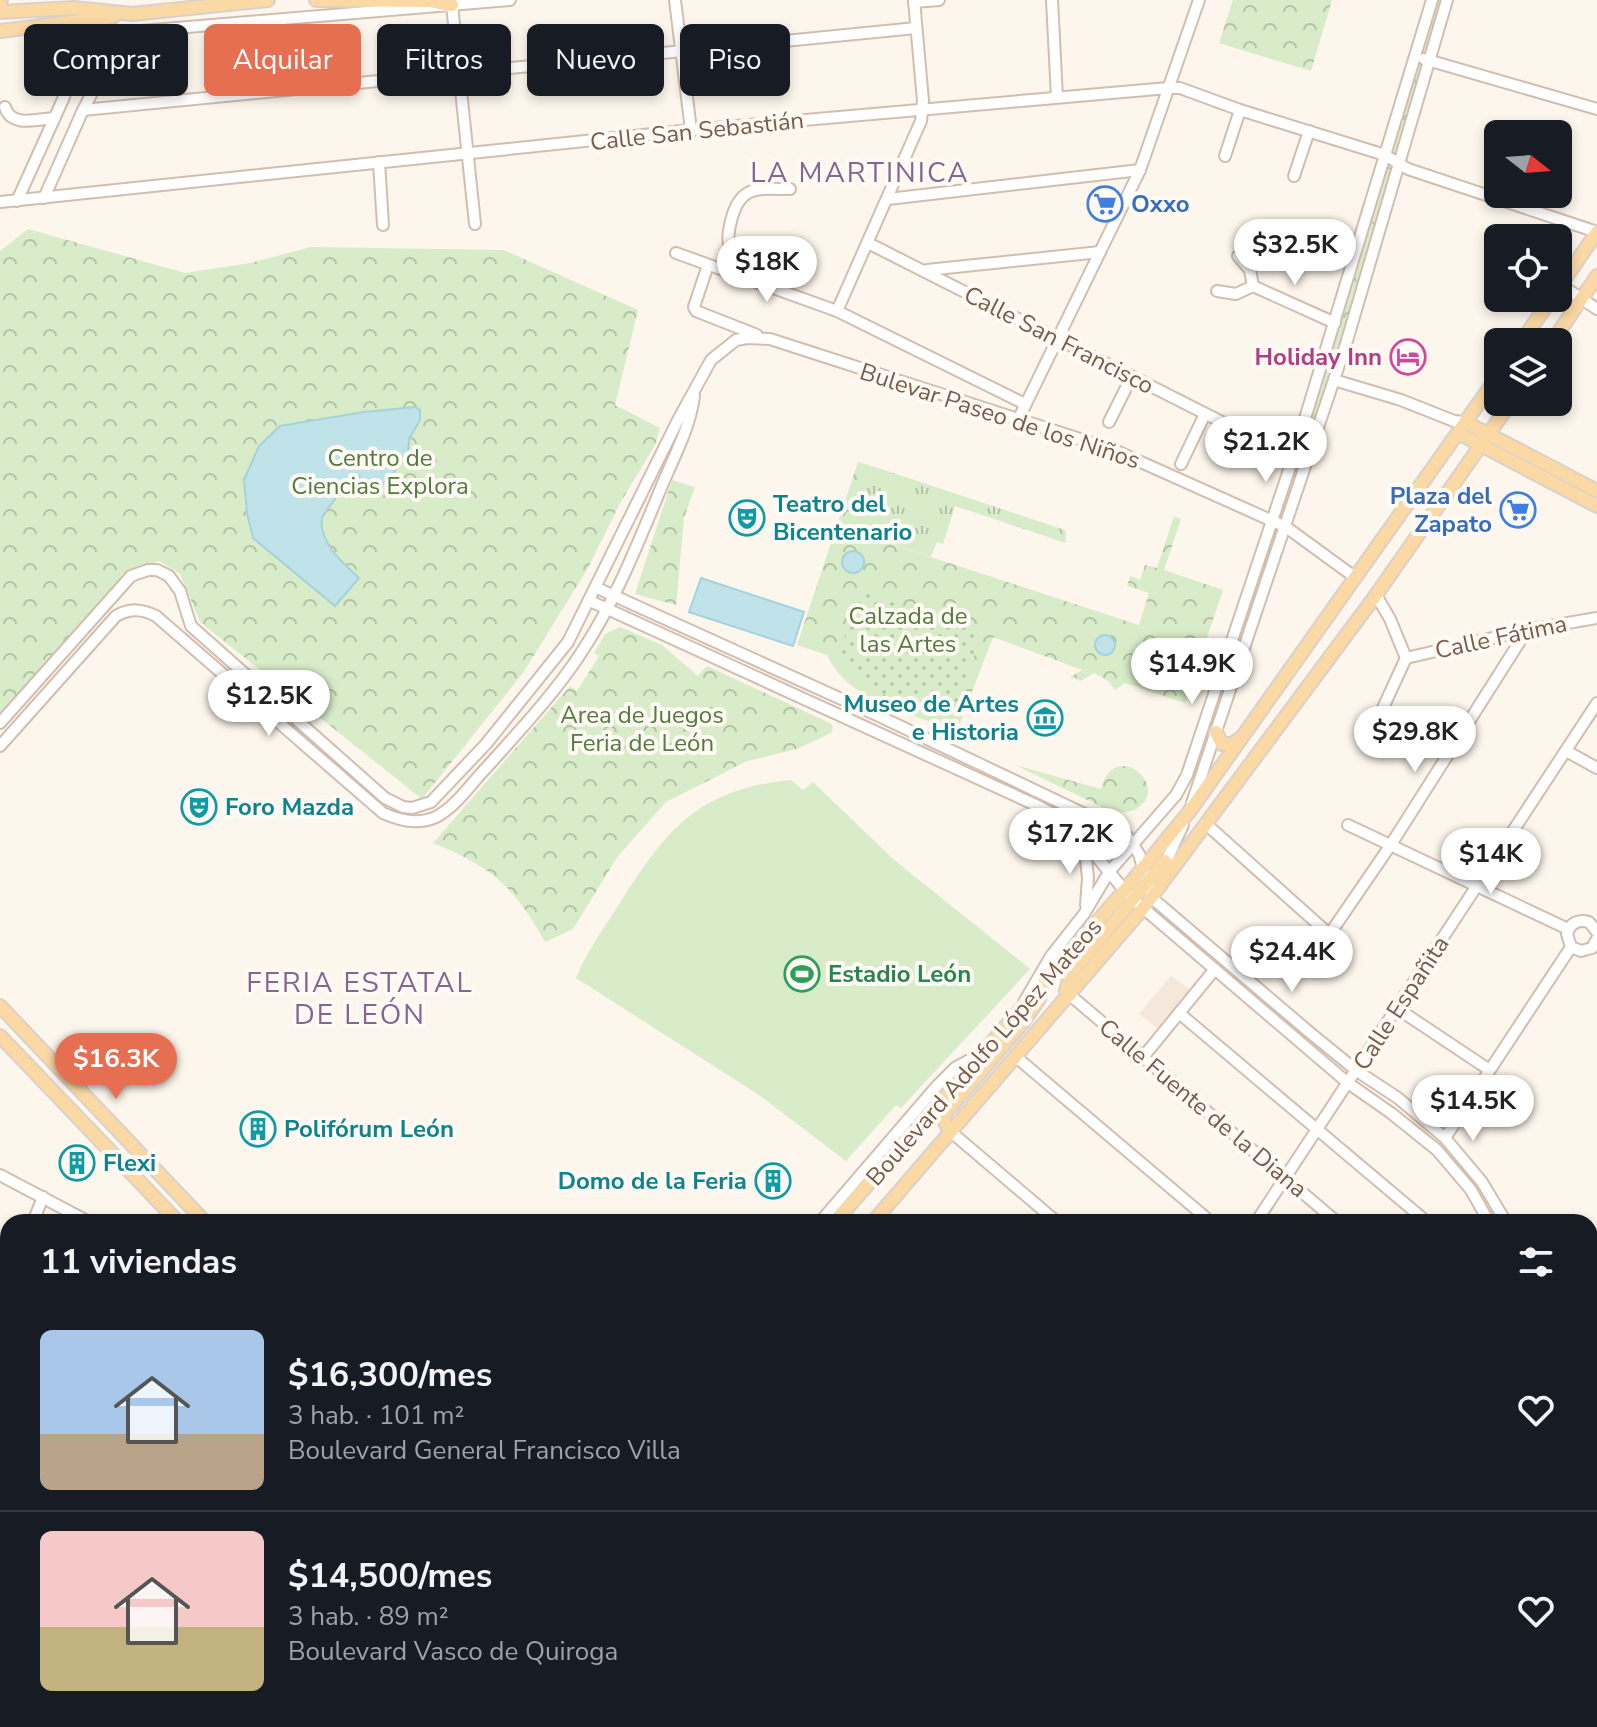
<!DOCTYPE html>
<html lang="es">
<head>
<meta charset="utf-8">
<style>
	body { margin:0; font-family:"Nunito Sans",sans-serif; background:#242831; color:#f1f3f6; height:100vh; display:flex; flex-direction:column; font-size:30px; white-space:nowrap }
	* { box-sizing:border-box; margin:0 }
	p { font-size:26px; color:#9ea1a6 }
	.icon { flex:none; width:44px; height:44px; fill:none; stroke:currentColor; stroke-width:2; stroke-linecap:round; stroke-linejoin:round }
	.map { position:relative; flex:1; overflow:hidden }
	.drawer { position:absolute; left:0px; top:1214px; width:1598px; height:514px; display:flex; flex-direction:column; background:#171b24; border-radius:24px 24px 0 0; box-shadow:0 4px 12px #0003 }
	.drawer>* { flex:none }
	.guide { position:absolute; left:24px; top:24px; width:800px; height:72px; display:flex; gap:16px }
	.needle { width:52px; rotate:107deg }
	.controls { position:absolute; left:1484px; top:120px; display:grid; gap:16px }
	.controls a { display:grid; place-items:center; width:88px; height:88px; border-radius:12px; background:#171b24; box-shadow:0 4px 12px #0003; font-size:40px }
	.price { position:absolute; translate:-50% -68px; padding:0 18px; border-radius:28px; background:#fff; color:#222; font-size:26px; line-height:52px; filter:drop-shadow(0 2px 4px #0008) }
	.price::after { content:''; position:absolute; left:50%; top:48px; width:24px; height:18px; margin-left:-12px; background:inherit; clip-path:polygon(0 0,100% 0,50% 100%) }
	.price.current { background:#e76f51; color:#fff }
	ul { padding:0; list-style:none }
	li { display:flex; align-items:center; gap:24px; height:200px; padding:0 40px }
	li+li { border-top:2px solid #363941 }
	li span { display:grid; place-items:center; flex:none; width:224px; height:160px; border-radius:12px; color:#555 }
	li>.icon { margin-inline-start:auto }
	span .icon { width:96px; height:96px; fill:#fffc; stroke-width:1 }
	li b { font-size:34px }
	h2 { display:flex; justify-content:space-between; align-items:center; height:96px; padding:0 40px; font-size:34px }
	.tag { padding:0 28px; border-radius:12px; background:#171b24; box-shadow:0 4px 12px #0003; font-size:28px; line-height:72px }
	.tag.current { background:#e76f51; color:#fff }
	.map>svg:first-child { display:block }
	.residential { fill:#f5e8da }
	.commercial { fill:#fde8e0 }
	.grass { fill:url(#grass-tufts) }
	.forest { fill:url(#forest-crowns) }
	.garden { fill:url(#garden-dots) }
	.pitch { fill:#d8ecc9 }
	.water { fill:#bfe3e8; stroke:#a5d3da; stroke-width:2 }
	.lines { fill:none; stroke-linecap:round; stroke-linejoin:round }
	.minor-casing { stroke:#d1beb0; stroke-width:14 }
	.major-casing { stroke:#dad1cd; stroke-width:16 }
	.minor { stroke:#fff; stroke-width:10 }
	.major { stroke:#fbd9a5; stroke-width:12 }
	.labels { text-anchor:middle; stroke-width:8; stroke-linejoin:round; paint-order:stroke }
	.street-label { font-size:24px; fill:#7a5c4d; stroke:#fffaf3 }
	.shop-label { font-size:24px; font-weight:bold; fill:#366cbe; stroke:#fffaf3; text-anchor:start }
	.hotel-label { font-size:24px; font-weight:bold; fill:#b23c85; stroke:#fffaf3; text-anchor:end }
	.park-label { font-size:24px; fill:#537a41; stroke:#fffaf3 }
	.culture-label { font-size:24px; font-weight:bold; fill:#0d838f; stroke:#fffaf3; text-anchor:start }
	.leisure-label { font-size:24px; font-weight:bold; fill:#27864d; stroke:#fffaf3; text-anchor:start }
	.quarter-label { font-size:28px; letter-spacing:2px; fill:#846695; stroke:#fffaf3 }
</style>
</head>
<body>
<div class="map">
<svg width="1597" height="1727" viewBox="0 0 1597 1727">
	<defs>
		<pattern id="grass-tufts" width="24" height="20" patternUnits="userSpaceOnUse" patternTransform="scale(2)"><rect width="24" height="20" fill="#d8ecc9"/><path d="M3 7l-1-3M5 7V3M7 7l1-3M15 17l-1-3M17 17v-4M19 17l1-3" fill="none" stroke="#b4c2a5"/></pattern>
		<pattern id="forest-crowns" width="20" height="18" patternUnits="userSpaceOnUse" patternTransform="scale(2)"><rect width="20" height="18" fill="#d8ecc9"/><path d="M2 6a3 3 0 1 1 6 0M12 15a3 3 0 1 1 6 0" fill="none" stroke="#b4c2a5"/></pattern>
		<pattern id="garden-dots" width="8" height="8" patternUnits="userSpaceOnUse" patternTransform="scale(2)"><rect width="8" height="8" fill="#d8ecc9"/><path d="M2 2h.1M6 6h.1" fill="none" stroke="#b4c2a5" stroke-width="1.8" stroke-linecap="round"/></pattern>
	</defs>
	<rect width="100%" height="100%" fill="#fdf6ec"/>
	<!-- residential -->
	<polygon class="residential" points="1171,976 1191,990 1159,1029 1139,1014"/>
	<!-- commercial -->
	<polygon class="commercial" points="1590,1485 1597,1491 1597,1727 1556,1727 1547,1720 1590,1720"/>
	<!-- grass -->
	<polygon class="grass" points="872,466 1065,530 1066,543 955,506 943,544 937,542 931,557 851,530"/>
	<!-- forest -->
	<g class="forest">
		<polygon points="1233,0 1332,0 1311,71 1219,43"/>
		<polygon points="1437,0 1452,0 1364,281 1219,707 1335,323 1386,170"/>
		<polygon points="28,229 185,273 250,263 311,247 504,250 638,310 615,405 660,428 655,445 619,505 588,568 523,673 422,799 200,622 180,574 159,561 124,573 0,717 0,251"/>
		<path d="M 858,462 L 872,466 L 851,531 L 1139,625 L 1149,593 L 1127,586 L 1130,576 L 1140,580 L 1145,565 L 1157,568 L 1174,516 L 1181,519 L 1164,570 L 1223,590 L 1185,703 L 1125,683 L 1115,690 L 1108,681 L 1094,673 L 1081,681 L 1070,677 L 1082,670 L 993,637 L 957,731 C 913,714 848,702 827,655 L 797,645 Z"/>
		<polygon points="672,480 695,487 684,518 676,605 635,594"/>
		<path d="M 620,627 L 662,645 L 698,676 L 707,666 L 830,723 L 833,727 L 831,733 L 797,749 L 747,761 L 666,802 L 618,856 L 573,929 L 545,942 C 514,886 492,867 433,843 L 570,686 L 577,691 L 599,656 L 594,653 L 605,634 Z"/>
		<path d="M 1015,765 L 1101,789 C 1115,736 1173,788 1136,809 C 1127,814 1119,812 1111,808 L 1110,811 Z"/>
	</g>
	<!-- garden -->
	<polygon class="garden" points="861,591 982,634 952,719 868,689 837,658"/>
	<!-- pitch -->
	<path class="pitch" d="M 791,780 L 803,790 L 813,782 L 893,859 L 1030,969 L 901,1108 L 896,1105 L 846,1161 L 759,1095 L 576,978 C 587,951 604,928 620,903 C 667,829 698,789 791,780 Z"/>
	<!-- water -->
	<g class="water">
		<path d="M 415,407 L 420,410 L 420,420 L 409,439 L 408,457 L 378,489 L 373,489 L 357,475 L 351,477 L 322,517 C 318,542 343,563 359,578 L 335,606 L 253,538 L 247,513 L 244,480 L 259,446 L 280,426 L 364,412 Z"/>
		<circle cx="853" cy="562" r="11"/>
		<polygon points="701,578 804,612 793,646 689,612"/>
		<circle cx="1105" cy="645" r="10"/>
	</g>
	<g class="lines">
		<defs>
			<g id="minor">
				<polyline points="675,0 691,130"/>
				<polyline points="1052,0 1057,97"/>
				<polyline points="914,2 939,0"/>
				<polyline points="452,5 475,224"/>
				<polyline points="1424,59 1597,109"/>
				<path d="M 5,107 C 11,128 37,119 54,118"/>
				<polyline points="83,110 916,28"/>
				<polyline points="1225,156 1240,110"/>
				<polyline points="379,162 383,225"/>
				<polyline points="1294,176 1309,131"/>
				<polyline points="44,198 83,110 118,43 129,32 510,0"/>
				<polyline points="888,199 1140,170"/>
				<polyline points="17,201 64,97 67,85 66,72"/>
				<polyline points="0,202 691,130 1168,88 1180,88 1240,110 1385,155 1408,169 1597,232"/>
				<polyline points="868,243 1293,458"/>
				<polyline points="676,253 837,311 1025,404"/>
				<polyline points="731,253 741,258 737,275"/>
				<polyline points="1238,256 1250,270 1253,286"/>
				<polyline points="708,265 694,307 696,311 757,335"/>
				<polyline points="927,270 1100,252"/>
				<path d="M 725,271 L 731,253 C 727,242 728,233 731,221 C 740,184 758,189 790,189"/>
				<polyline points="1561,285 1597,309"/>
				<polyline points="1253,286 1335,323"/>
				<polyline points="1217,291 1236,294 1253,286"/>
				<polyline points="837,311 921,121 923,101 914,0"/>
				<polyline points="1334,380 1401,400 1454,421 1465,422"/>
				<polyline points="1019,418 1140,170 1199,0"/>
				<polyline points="1109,422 1131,378"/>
				<polyline points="1181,464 1205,414"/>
				<polyline points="597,588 881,717 1118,830 1127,836 1139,854 1152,898 1308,1031 1357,1071 1398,1098 1445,1138 1482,1182 1506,1222"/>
				<polyline points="1376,595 1390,619 1406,658"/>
				<polyline points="590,601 1038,806 1069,823 1129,896 1348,1083 1391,1113 1437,1150 1471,1190 1489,1222"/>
				<polyline points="1406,658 1527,630 1597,618"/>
				<polyline points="1382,710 1406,658"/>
				<polyline points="0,723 131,576 148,570 157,570 169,576 180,591 191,626 385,798 403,807 412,808 431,802 486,744 568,642 678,420 711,360 736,340 747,338 770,339 1114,450 1286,527 1356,578"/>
				<path d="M 0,746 L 116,616 C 130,608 142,609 156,616 L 383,813 C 400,821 418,825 436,817 C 457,806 472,782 488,766 C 520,730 555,693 581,653 C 615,602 638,543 661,488 C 673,458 690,429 694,396"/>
				<polyline points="1566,751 1597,768"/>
				<polyline points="1192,803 1346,344 1447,0"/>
				<polyline points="1206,824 1329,934"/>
				<polyline points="1348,825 1568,929"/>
				<polyline points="1084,841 1088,878 1086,905"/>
				<polyline points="1163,868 1183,825"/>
				<path d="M 1597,932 L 1589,922 C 1578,919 1570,923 1567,934 L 1571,947 L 1581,951 L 1592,948 L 1597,939"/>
				<polyline points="1316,954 1390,846 1527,630"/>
				<polyline points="1070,995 1337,1222"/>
				<polyline points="1024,1002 1051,956 1084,914 1109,872 1176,795 1187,775 1293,458 1432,0"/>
				<polyline points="1398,1009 1488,1069"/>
				<polyline points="1179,1013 1427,1222"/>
				<polyline points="1015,1056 1211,1222"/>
				<polyline points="1144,1056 1215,969"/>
				<polyline points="950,1131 1057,1222"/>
				<polyline points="1445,1138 1571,947"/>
				<polyline points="0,1175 89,1222"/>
				<polyline points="33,1222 43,1197"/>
				<polyline points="820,1222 936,1087 955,1068 977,1056"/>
				<polyline points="1256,1222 1597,703"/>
				<polyline points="0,1301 8,1281"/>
				<polyline points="1590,1325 1597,1324"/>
				<polyline points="1591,1352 1597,1340"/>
				<polyline points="0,1366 8,1370"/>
				<polyline points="1590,1388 1597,1385"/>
				<polyline points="0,1462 8,1466"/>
				<polyline points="0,1552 8,1556"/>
				<polyline points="1150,1720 1158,1727"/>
				<polyline points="1298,1720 1305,1727"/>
				<polyline points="1533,1720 1543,1727"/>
				<polyline points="551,1727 557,1720"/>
				<polyline points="654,1727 660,1720"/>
				<polyline points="869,1727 875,1720"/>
				<polyline points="976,1727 983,1720"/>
				<polyline points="1080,1727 1086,1720"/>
				<polyline points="1184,1727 1190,1720"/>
				<polyline points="1514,1727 1519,1720"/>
			</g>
			<g id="major">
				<polyline points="316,0 430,1 452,5"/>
				<polyline points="0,2 1,0"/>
				<polyline points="0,12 74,8 132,14 268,0"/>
				<polyline points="0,31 113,17"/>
				<polyline points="1558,289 1597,232"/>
				<polyline points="1521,342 1552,298"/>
				<polyline points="1552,342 1597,276"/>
				<polyline points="1465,422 1597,491"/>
				<polyline points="1458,433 1597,506"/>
				<polyline points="1216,732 1222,744 1232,744 1241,738"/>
				<polyline points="1070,995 1066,991 1071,973 1165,861"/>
				<polyline points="0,1006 205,1222"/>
				<polyline points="0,1036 178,1222"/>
				<polyline points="950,1131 943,1119 946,1112 1024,1021 1039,999"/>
				<polyline points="835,1222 1124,891 1189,812 1498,376"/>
				<polyline points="873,1222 1144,907 1376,595 1511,402"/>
				<polyline points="719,1720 727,1727"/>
				<polyline points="753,1720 761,1727"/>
				<polyline points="342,1727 349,1720"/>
				<polyline points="378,1727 386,1720"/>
				<polyline points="1378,1727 1383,1720"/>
				<polyline points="1402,1727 1407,1720"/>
			</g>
		</defs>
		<!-- minor casing -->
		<use href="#minor" class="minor-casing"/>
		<!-- major casing -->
		<use href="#major" class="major-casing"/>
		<!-- minor -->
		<use href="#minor" class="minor"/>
		<!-- major -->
		<use href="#major" class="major"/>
	</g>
	<!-- icons -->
	<defs>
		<symbol id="supermarket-ring" viewBox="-11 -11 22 22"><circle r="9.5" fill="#fffaf3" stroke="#3f7fe0" stroke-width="1.5"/><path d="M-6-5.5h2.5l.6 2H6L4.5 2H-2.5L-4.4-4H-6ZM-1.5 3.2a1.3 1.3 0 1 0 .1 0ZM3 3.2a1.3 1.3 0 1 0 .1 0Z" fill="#3f7fe0"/></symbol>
		<symbol id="hotel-ring" viewBox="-11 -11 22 22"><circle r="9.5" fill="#fffaf3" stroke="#d1479c" stroke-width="1.5"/><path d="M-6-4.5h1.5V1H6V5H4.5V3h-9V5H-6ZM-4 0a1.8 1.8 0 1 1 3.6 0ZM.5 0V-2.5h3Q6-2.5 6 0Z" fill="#d1479c"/></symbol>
		<symbol id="theatre-ring" viewBox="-11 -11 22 22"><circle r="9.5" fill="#fffaf3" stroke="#0f9aa8" stroke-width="1.5"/><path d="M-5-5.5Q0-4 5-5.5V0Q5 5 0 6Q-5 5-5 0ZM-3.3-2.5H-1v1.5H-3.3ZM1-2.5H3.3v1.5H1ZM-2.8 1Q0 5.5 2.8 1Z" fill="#0f9aa8"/></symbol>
		<symbol id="museum-ring" viewBox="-11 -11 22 22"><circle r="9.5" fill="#fffaf3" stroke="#0f9aa8" stroke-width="1.5"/><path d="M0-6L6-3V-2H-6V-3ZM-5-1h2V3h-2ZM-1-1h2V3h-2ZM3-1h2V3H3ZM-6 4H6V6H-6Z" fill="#0f9aa8"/></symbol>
		<symbol id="stadium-ring" viewBox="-11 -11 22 22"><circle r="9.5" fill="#fffaf3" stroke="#2e9e5b" stroke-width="1.5"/><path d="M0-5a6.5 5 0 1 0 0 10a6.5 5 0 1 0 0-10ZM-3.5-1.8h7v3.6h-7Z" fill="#2e9e5b"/></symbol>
		<symbol id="building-ring" viewBox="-11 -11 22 22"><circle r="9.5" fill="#fffaf3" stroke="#0f9aa8" stroke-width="1.5"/><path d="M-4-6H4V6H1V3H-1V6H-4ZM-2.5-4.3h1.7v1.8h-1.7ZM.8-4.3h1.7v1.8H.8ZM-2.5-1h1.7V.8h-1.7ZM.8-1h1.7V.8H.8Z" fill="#0f9aa8"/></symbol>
	</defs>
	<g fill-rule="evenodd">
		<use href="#supermarket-ring" x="1085" y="184" width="40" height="40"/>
		<use href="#hotel-ring" x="1388" y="337" width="40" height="40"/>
		<use href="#supermarket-ring" x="1498" y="490" width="40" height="40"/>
		<use href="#theatre-ring" x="727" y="498" width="40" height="40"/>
		<use href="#museum-ring" x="1025" y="698" width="40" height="40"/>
		<use href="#theatre-ring" x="179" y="787" width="40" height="40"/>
		<use href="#stadium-ring" x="782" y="954" width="40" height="40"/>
		<use href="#building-ring" x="238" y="1109" width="40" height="40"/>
		<use href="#building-ring" x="57" y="1143" width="40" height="40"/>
		<use href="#building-ring" x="753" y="1161" width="40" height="40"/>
	</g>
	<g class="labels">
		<!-- street labels -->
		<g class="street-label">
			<text transform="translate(697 131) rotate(-6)" y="8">Calle San Sebastián</text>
			<text transform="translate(1059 340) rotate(27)" y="8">Calle San Francisco</text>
			<text transform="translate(1000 416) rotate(18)" y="8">Bulevar Paseo de los Niños</text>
			<text transform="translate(1501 637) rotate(-12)" y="8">Calle Fátima</text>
			<text transform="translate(1401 1003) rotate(-57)" y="8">Calle Españita</text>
			<text transform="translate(984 1052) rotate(-49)" y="8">Boulevard Adolfo López Mateos</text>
			<text transform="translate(1203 1108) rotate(40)" y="8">Calle Fuente de la Diana</text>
		</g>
		<!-- shop labels -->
		<g class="shop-label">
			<text x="1131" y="212">Oxxo</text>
			<text x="1492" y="504" text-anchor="end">Plaza del<tspan x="1492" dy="28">Zapato</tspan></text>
		</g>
		<!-- hotel labels -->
		<g class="hotel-label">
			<text x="1382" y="365">Holiday Inn</text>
		</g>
		<!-- park labels -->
		<g class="park-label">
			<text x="380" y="466">Centro de<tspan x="380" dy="28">Ciencias Explora</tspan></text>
			<text x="908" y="624">Calzada de<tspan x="908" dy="28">las Artes</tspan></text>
			<text x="642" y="723">Area de Juegos<tspan x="642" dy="28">Feria de León</tspan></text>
		</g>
		<!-- culture labels -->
		<g class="culture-label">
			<text x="773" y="512">Teatro del<tspan x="773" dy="28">Bicentenario</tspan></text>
			<text x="1019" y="712" text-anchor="end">Museo de Artes<tspan x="1019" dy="28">e Historia</tspan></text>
			<text x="225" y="815">Foro Mazda</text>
			<text x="284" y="1137">Polifórum León</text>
			<text x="103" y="1171">Flexi</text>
			<text x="747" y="1189" text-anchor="end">Domo de la Feria</text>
		</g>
		<!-- leisure labels -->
		<g class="leisure-label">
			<text x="828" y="982">Estadio León</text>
		</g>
		<!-- quarter labels -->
		<g class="quarter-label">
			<text x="860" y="182">LA MARTINICA</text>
			<text x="360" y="992">FERIA ESTATAL<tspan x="360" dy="32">DE LEÓN</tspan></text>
		</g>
	</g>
</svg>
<div class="controls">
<a><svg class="needle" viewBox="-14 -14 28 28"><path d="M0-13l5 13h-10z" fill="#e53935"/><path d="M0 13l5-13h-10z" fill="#9ea1a6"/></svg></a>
<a><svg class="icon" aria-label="locate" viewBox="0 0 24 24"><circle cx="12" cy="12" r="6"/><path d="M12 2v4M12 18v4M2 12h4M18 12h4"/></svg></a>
<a><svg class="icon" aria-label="layers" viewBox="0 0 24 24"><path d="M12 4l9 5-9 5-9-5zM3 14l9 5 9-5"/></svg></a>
</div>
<b class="price" style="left:1295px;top:287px">$32.5K</b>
<b class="price" style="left:767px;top:304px">$18K</b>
<b class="price" style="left:1266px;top:484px">$21.2K</b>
<b class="price" style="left:1192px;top:706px">$14.9K</b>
<b class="price" style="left:269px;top:738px">$12.5K</b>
<b class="price" style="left:1415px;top:774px">$29.8K</b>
<b class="price" style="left:1070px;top:876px">$17.2K</b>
<b class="price" style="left:1491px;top:896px">$14K</b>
<b class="price" style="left:1292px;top:994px">$24.4K</b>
<b class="price current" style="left:116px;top:1101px">$16.3K</b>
<b class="price" style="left:1473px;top:1143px">$14.5K</b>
<div class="guide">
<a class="tag">Comprar</a>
<a class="tag current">Alquilar</a>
<a class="tag">Filtros</a>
<a class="tag">Nuevo</a>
<a class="tag">Piso</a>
</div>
<section class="drawer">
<h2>11 viviendas<svg class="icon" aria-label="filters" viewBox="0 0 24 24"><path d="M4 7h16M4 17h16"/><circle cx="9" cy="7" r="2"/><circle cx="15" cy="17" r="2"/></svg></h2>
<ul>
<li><span style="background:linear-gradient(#a9c7e8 65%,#b9a48a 0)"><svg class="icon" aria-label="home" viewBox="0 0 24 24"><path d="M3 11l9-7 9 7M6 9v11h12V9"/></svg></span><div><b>$16,300/mes</b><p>3 hab. · 101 m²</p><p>Boulevard General Francisco Villa</p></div><svg class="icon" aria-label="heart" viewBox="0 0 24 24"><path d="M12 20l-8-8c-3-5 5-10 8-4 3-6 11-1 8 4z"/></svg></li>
<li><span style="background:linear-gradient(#f6c9c9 60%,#c2b280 0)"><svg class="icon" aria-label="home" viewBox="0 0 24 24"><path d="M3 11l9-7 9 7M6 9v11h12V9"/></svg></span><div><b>$14,500/mes</b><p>3 hab. · 89 m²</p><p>Boulevard Vasco de Quiroga</p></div><svg class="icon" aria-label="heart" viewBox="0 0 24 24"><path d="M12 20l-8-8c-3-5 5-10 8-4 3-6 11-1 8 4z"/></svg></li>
</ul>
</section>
</div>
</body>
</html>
